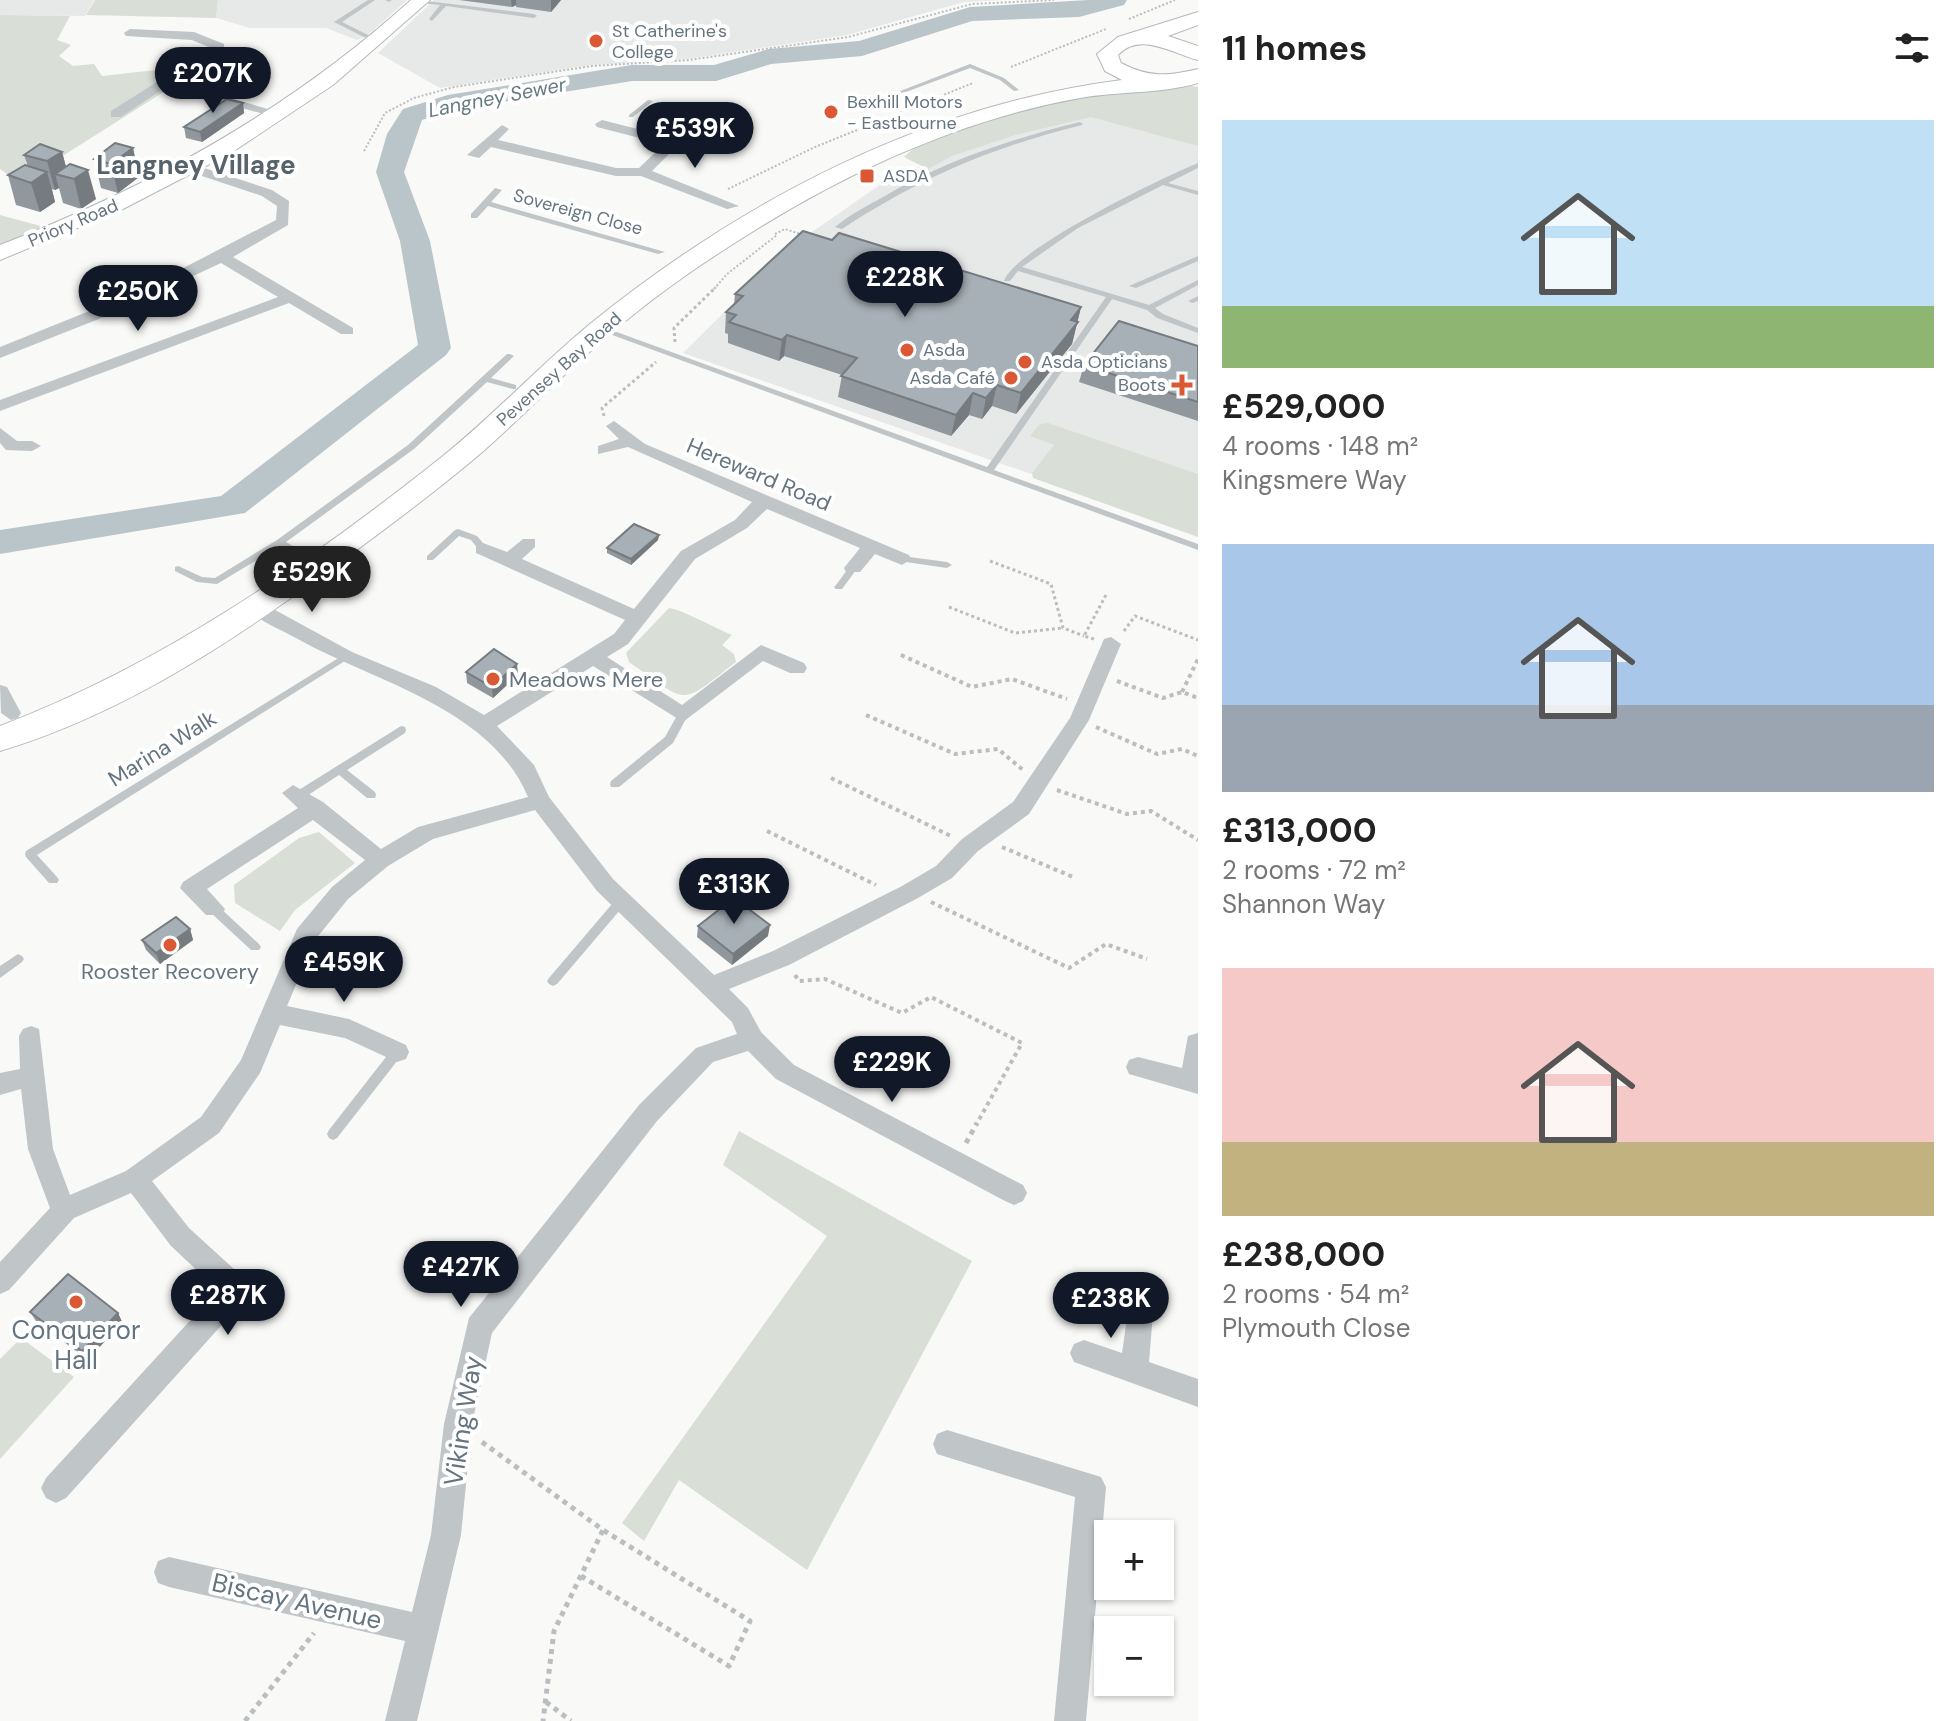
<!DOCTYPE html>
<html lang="en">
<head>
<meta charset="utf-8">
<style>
	body { margin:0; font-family:"DM Sans",sans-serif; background:#f2f2f2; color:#222; height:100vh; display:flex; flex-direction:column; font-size:30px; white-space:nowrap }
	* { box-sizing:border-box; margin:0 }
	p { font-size:26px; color:#767676 }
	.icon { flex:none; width:44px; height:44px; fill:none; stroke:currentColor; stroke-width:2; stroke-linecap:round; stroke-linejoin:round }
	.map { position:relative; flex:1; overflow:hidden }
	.panel { display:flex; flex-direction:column; background:#fff; width:760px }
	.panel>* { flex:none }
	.controls { position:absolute; left:1094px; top:1520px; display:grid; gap:16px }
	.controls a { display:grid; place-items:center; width:80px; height:80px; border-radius:0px; background:#fff; box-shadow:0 2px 6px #0004; font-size:40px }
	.price { position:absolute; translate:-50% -68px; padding:0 18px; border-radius:28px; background:#111827; color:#fff; font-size:26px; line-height:52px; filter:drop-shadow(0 2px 4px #0008) }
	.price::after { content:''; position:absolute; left:50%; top:48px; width:24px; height:18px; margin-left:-12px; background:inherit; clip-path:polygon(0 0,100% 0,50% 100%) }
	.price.selected { background:#222; color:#fff }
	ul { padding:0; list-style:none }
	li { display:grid; align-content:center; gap:16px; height:424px; padding:0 24px }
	li span { display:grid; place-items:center; height:248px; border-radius:0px; color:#555 }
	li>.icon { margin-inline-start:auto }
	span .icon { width:144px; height:144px; fill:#fffc; stroke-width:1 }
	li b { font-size:34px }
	h2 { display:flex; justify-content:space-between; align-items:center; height:96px; padding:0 24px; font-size:34px }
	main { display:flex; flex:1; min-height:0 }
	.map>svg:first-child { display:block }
	.built { fill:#e7e8e8 }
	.green { fill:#d9ded6 }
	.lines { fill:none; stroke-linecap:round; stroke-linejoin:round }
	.river { fill:#bac5c9; fill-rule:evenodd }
	.secondary-casing { stroke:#b3b9bd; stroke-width:2 }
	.primary-casing { stroke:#b4b9bd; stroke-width:2 }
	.path-far3 { stroke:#bbbec0; stroke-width:2; stroke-dasharray:2 2; stroke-linecap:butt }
	.path-far2 { stroke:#bbbec0; stroke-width:3; stroke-dasharray:3 3; stroke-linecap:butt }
	.path-far1 { stroke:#bbbec0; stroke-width:4; stroke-dasharray:4 4; stroke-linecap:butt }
	.path { stroke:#bbbec0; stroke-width:5; stroke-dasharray:5 5; stroke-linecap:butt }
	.lane { fill:#c0c5c8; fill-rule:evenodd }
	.street { fill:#c0c5c8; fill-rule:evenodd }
	.secondary { fill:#fff; fill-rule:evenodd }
	.primary { fill:#fff; fill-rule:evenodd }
	.wall { fill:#90979d }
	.shaded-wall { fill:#757b7f }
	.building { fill:#a7b0b6; stroke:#757b7f; stroke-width:2 }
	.poi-dot { fill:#db5834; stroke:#fff; stroke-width:3 }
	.labels { text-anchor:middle; stroke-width:8; stroke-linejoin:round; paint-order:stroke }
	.far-poi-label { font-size:18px; fill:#657580; stroke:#fff; text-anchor:start }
	.far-street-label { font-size:18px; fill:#657580; stroke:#fff }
	.far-water-label { font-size:20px; font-style:italic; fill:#657a81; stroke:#fff }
	.street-label { font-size:22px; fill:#657580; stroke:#fff }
	.poi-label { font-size:22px; fill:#657580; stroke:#fff; text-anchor:start }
	.far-district-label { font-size:26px; font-weight:bold; fill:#57636b; stroke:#fff }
	.near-poi-label { font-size:26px; fill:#657580; stroke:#fff }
	.near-street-label { font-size:26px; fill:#657580; stroke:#fff }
</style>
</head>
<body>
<main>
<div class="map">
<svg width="1198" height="1721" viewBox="0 0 1198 1721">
	<rect width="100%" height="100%" fill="#f9f9f7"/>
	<!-- built -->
	<g class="built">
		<polygon points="0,0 94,0 85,16 0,15"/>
		<polygon points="218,0 407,0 367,36 357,40 326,28 250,28 216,18"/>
		<polygon points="434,0 1000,0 964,2 847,35 687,59 591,65 440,88 378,53"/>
		<polygon points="1198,100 1198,532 683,353 789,248 884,182 968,146 1079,114"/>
	</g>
	<!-- green -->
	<g class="green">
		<polygon points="95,0 218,0 216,18 86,15"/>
		<polygon points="0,15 70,16 57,40 71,45 59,56 73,66 94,64 102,76 165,69 192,74 20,183 0,169"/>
		<polygon points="1186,85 1198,87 1198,146 1091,117 1015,135 952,156 928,169 904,157 915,147 1004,115 1087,95"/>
		<polygon points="0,215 48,228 0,245"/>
		<polygon points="1048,423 1198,474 1198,537 1033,478 1032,473 1054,445 1030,436 1040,424"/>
		<path d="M 669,608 C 681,609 717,629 732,635 L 722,645 L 734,654 L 736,662 C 677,708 690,704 629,662 L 626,653 Z"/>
		<polygon points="319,832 355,863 295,910 280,931 235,903 234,885 299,838"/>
		<polygon points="739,1131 972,1261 807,1570 679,1480 644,1541 622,1523 827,1236 723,1165"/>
		<polygon points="21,1338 74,1377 0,1459 0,1359"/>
	</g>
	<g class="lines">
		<!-- river -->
		<polygon class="river" points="1088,0 1127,0 1124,5 1079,17 972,21 862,56 771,64 716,81 632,81 453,110 422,120 404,172 430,241 451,348 446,355 245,513 0,554 0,530 221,496 418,345 400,241 376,172 387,134 403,109 448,95 632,65 714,65 769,49 859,41 970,7"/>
		<defs>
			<path id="secondary" d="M 411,0 L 430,0 L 333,85 L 231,153 L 121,210 L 0,260 L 0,245 C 152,186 289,110 411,0 Z"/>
			<path id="primary" d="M 1198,12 L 1198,25 L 1168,36 L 1198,46 L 1198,60 C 1173,54 1141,31 1118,55 L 1121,63 C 1149,78 1169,76 1198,69 L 1198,83 C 1161,94 1119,91 1080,98 C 957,120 838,176 733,244 C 684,275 636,310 593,349 C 554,383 519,420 480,454 C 441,487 400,518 358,549 C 250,630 131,712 0,751 L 0,726 C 163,664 307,564 443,456 C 494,415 539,366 590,324 C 743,200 925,105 1122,80 L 1105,71 L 1097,54 L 1118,37 Z"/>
		</defs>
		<!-- secondary casing -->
		<use href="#secondary" class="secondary-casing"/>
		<!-- primary casing -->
		<use href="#primary" class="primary-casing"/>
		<!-- path-far3 -->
		<g class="path-far3">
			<polyline points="1129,19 1175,0"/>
			<polyline points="1011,67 1106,29"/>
			<polyline points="364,151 385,113 414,98 454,87 592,66 689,60 848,37 972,4 1054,0"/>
			<polyline points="728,189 815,147 973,83"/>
			<polyline points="775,234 785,229 803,235"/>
			<polyline points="714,289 727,274 777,235"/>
		</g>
		<!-- path-far2 -->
		<g class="path-far2">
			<polyline points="675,342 674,328 716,287"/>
			<polyline points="604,416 602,408 656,362"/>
			<polyline points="990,561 1051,584 1063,628 1084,636"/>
			<polyline points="949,607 1015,633 1063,628"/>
			<polyline points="1124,631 1135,616 1198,640"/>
			<polyline points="1094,639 1084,636 1107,593"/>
			<polyline points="901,655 904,656"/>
		</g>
		<!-- path-far1 -->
		<g class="path-far1">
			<polyline points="901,655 972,687 1012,679 1067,699"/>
			<polyline points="1117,681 1163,698 1182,692 1198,698"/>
			<polyline points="1182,692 1198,659"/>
			<polyline points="866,715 955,754 998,749 1023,770"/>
			<polyline points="1096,727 1157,754 1182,749 1198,756"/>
			<polyline points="831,778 951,836"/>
			<polyline points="1057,790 1127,814 1151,811 1198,840"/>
			<polyline points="767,831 876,885"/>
			<polyline points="1002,847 1073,877"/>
			<polyline points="931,902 1069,968 1106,944 1147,959"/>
			<polyline points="795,975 799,981 825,979 902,1013 931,997 1022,1043 976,1125"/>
		</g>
		<!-- path -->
		<g class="path">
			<polyline points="966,1143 977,1123"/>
			<polyline points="482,1442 603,1530 554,1631 543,1721"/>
			<polyline points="581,1576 729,1666 750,1621 603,1530"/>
			<polyline points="546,1702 571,1721"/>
			<polyline points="245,1721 314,1633"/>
		</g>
		<!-- lane -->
		<g class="lane">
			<polygon points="368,0 375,0 342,22 378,40 378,42 376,43 334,22"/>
			<polygon points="385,0 392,0 389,2"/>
			<polygon points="418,0 534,14 537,16 534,18 446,6 432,21 429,19 440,5 420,3"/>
			<polygon points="970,64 1004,78 1019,90 1014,91 1000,80 970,68 882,101 877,100"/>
			<polygon points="648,100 653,101 633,117 629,117 629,115"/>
			<path d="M 1080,122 L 1083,124 L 1082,125 C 990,148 922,177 842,229 L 835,227 C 849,215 867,206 883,197 C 944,161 1011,139 1080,122 Z"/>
			<path d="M 1198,163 L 1198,168 L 1168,183 L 1198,191 L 1198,195 L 1163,185 L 1078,228 L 1022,267 L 1149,305 L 1198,280 L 1198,285 L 1155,308 L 1163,314 L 1198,328 L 1198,333 L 1157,318 L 1147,310 L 1112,299 L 994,470 L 1198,544 L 1198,550 L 596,329 L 603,327 L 987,467 L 1106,297 L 1018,271 L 1010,281 L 1004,281 C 1013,250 1163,177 1198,163 Z"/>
			<polygon points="495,188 502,190 491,202 665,252 658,254 488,206 477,218 471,218 471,214"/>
			<polygon points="1198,256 1198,261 1136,288 1129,286"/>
			<polygon points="1198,296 1198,301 1192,303 1188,301"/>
			<polygon points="507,354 510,354 514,356 491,378 516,385 516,389 513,389 487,382 414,449 286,542 305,553 305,557 299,557 280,546 217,584 197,582 175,571 175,567 178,566 202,577 215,578 277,540 408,445"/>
			<polygon points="458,529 477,536 488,549 486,551 480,551 471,540 459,536 433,560 427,560 427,556 455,530"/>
			<polygon points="902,556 947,562 952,565 947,568 899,561 899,557"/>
			<polygon points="853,565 858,568 856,570 842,589 836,589 834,587 836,585 850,566"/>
			<polygon points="345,654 348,655 350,657 348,659 37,855 57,877 59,880 57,883 49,883 26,857 25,854 26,851"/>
			<polygon points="683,711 688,715 673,743 619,787 611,787 610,784 611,781 665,737 679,712"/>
			<polygon points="401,726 405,727 406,730 405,733 347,770 375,792 376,795 375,798 367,798 339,775 302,799 294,799 293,796 294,793"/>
			<polygon points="622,896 626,897 628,900 626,903 557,984 553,986 549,984 547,981 549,978 618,897"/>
			<polygon points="214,905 218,906 259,944 261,947 259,950 251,950 210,912 208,909 210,906"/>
			<polygon points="18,954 22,956 24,959 22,962 0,978 0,966"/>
			<polygon points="397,1047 401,1048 403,1052 401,1056 337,1138 333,1140 329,1138 327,1134 329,1130 393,1048"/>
		</g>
		<!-- street -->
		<g class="street">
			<polygon points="130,29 194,32 224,44 224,50 175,82 285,114 278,118 166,87 121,117 111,117 111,111 211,48 192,40 126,36 124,33"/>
			<polygon points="602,120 665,136 674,149 652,171 739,206 727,209 641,176 616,176 491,147 479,158 467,155 502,125 509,129 498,140 616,168 639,168 660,148 655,142 597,127 595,124"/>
			<polygon points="192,164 272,190 289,201 288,225 233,257 353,328 353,334 341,334 289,303 0,411 0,400 278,297 221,263 114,313 0,358 0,347 139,291 276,220 277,206 262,196 187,171 185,168"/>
			<path d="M 614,421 L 645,444 L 909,555 L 911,559 L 902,565 L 875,554 L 860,572 L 846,572 L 844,568 L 860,548 L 767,509 L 747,528 L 695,559 L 628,644 L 607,657 L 682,705 L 761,645 L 804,663 L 807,668 L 804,673 L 790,673 L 763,661 L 683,722 L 593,666 L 497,726 L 534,765 L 549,797 L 613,879 L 714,975 L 773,951 L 902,886 L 936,866 L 962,839 L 1013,802 L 1070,718 L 1104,639 L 1111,637 L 1121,644 L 1089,720 L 1029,814 L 978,851 L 952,878 L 918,898 L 789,965 L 729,989 L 748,1008 L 761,1032 L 794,1065 L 1023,1185 L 1027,1193 L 1023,1201 L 1014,1205 L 1005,1201 L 776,1079 L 748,1051 L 713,1062 L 657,1121 L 492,1333 L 472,1424 L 461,1535 L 417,1721 L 385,1721 L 405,1641 L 169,1587 L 158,1583 L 154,1572 L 158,1561 L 169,1557 L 412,1612 L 431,1535 L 444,1424 L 469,1318 L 639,1105 L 696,1048 L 737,1034 L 732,1022 L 597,891 L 535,810 L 433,839 L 388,866 L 348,899 L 315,940 L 287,1006 L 349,1019 L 406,1045 L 409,1052 L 406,1059 L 397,1062 L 345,1038 L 280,1025 L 260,1073 L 219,1133 L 152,1181 L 189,1228 L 246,1280 L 249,1289 L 246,1298 L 66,1498 L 56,1503 L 46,1498 L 41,1488 L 46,1478 L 218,1290 L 171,1246 L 131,1193 L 74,1218 L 9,1290 L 0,1294 L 0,1262 L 50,1208 L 28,1149 L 21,1089 L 0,1095 L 0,1073 L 20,1069 L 19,1036 L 23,1029 L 31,1026 L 39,1029 L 53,1149 L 70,1195 L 126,1171 L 201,1117 L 241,1060 L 297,929 L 332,887 L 365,860 L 313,820 L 207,889 L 225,909 L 222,915 L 206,915 L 180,888 L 183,882 L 298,808 L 282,793 L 293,785 L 323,802 L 381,849 L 418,827 L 528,797 C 490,707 374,682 296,638 C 282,630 259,622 249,609 L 259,603 L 266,605 L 352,652 L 436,687 L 484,715 L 614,634 L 625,620 L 476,553 L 476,545 L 483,543 L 507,552 L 523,539 L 535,539 L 535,547 L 522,559 L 634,609 L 681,551 L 735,520 L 752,502 L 628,447 L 598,454 L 598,446 L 619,439 L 606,426 Z"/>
			<polygon points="0,428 17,441 32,441 41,446 32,451 6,450 0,443"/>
			<polygon points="0,685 7,687 21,713 18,718 11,720 1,713"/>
			<polygon points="1198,1033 1198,1094 1129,1074 1126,1067 1129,1060 1138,1057 1182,1068 1188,1036"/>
			<polygon points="1139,1300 1149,1304 1153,1313 1149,1362 1198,1379 1198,1407 1074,1362 1070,1353 1074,1344 1084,1340 1122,1353 1129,1304"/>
			<polygon points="947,1430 1101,1477 1106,1487 1086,1721 1054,1721 1075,1497 937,1454 933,1444 937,1434"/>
		</g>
		<!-- secondary -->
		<use href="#secondary" class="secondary"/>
		<!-- primary -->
		<use href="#primary" class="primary"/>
	</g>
	<!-- wall -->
	<g class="wall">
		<polygon points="459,0 561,0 551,12 516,7 516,5 512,7"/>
		<polygon points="243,103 244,113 202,142 186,138 184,127"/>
		<polygon points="133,148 139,177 118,193 101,188 94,159"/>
		<polygon points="62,152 66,167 96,199 81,209 63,203 59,188 55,190 52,189 55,202 40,212 16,205 8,175 28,166 24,155"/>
		<polygon points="832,240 1081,307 1072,344 1016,414 992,406 982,419 969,415 951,436 838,397 842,375 784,356 779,361 728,343 728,334 725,333 726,312 734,304 735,294"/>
		<polygon points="1198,346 1198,421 1079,382 1084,365"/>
		<polygon points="659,535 658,540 631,565 607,553 607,548"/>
		<polygon points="466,672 518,675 493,698 467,683"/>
		<polygon points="698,926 768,936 732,965 697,937"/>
		<polygon points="190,929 193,940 160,964 146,950 142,940"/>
		<polygon points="30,1312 118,1313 122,1322 88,1360 36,1321"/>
	</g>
	<!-- shaded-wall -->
	<g class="shaded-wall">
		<polygon points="511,0 516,0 516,5 512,7"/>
		<polygon points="551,0 561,0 551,12"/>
		<polygon points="243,103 244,113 202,142 200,132"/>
		<polygon points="133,148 139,177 118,193 111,164"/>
		<polygon points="62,152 69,178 55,174 59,188 55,190 47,161"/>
		<polygon points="88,170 96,199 81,209 74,179"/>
		<polygon points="47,172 55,202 40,212 31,183"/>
		<polygon points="1081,307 1072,344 1016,414 1021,393 1071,320"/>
		<polygon points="787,335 784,356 779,361 782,340"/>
		<polygon points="997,385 992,406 982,419 986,398"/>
		<polygon points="973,393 969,415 951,436 956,415"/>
		<polygon points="659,535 658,540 631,565 631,559"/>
		<polygon points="517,664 518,675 493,698 492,687"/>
		<polygon points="770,925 768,936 732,965 733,954"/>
		<polygon points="190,929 193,940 160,964 156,953"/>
		<polygon points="118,1313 122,1322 88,1360 82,1351"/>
	</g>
	<!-- building -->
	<g class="building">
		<polygon points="227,99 243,103 200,132 184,127"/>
		<polygon points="115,143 133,148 111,164 94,159"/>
		<polygon points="40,144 62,152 47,161 24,155"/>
		<polygon points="70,164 88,170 74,179 55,174"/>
		<polygon points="25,165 47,172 31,183 8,175"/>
		<polygon points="803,231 832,240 839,233 1081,307 1071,320 1078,322 1021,393 997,385 986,398 973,393 956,415 841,376 857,358 787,335 782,340 729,322 736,315 726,312 743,296 735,294"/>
		<polygon points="1119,321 1198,346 1198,402 1084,365"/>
		<polygon points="634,524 659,535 631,559 607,548"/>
		<polygon points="494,649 517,664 492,687 466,672"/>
		<polygon points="734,898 770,925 733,954 698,926"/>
		<polygon points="176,917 190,929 156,953 142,940"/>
		<polygon points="68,1274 118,1313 82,1351 30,1312"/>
	</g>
	<!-- markers -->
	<g class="poi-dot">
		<circle cx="596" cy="41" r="8"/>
		<circle cx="831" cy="112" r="8"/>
		<rect x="859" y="168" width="16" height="16" rx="4"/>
		<circle cx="907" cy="350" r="8"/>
		<circle cx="1025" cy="362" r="8"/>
		<circle cx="1011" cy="378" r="8"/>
		<path d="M1178 373h8v8h8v8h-8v8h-8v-8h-8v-8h8z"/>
		<circle cx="493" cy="679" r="8"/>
		<circle cx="170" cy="945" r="8"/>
		<circle cx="76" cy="1302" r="8"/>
	</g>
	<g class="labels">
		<!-- far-poi labels -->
		<g class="far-poi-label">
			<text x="612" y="37">St Catherine's<tspan x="612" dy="21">College</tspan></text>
			<text x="847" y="108">Bexhill Motors<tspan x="847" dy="21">- Eastbourne</tspan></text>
			<text x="883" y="182">ASDA</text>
			<text x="923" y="356">Asda</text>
			<text x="1041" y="368">Asda Opticians</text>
			<text x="995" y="384" text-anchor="end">Asda Café</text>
			<text x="1166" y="391" text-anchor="end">Boots</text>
		</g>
		<!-- far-street labels -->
		<g class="far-street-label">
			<text transform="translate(578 212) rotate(15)" y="6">Sovereign Close</text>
			<text transform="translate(73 223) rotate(-23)" y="6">Priory Road</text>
			<text transform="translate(559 369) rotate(-42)" y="6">Pevensey Bay Road</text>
		</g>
		<!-- far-water labels -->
		<g class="far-water-label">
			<text transform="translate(497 97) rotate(-11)" y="7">Langney Sewer</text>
		</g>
		<!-- street labels -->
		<g class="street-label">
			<text transform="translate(759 474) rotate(23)" y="8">Hereward Road</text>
			<text transform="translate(162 748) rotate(-32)" y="8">Marina Walk</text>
		</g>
		<!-- poi labels -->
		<g class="poi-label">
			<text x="509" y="687">Meadows Mere</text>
			<text x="170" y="979" text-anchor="middle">Rooster Recovery</text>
		</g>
		<!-- far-district labels -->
		<g class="far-district-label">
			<text x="196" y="174">Langney Village</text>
		</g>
		<!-- near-poi labels -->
		<g class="near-poi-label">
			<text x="76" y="1339">Conqueror<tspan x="76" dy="30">Hall</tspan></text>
		</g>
		<!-- near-street labels -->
		<g class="near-street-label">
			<text transform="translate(463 1421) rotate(-81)" y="9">Viking Way</text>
			<text transform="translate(297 1601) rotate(13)" y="9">Biscay Avenue</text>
		</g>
	</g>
</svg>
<div class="controls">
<a>+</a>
<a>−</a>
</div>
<b class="price" style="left:213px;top:115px">£207K</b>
<b class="price" style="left:695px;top:170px">£539K</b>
<b class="price" style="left:905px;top:319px">£228K</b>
<b class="price" style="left:138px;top:333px">£250K</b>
<b class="price selected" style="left:312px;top:614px">£529K</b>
<b class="price" style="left:734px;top:926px">£313K</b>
<b class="price" style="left:344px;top:1004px">£459K</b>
<b class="price" style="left:892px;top:1104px">£229K</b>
<b class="price" style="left:461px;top:1309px">£427K</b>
<b class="price" style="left:228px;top:1337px">£287K</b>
<b class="price" style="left:1111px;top:1340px">£238K</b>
</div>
<section class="panel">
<h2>11 homes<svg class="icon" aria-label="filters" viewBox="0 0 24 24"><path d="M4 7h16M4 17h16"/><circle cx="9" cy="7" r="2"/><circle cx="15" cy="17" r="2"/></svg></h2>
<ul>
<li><span style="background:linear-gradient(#bfe0f5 75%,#8fb573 0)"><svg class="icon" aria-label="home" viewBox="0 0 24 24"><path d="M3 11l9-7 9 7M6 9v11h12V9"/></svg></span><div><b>£529,000</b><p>4 rooms · 148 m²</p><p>Kingsmere Way</p></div></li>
<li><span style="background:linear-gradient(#a9c7e8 65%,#9aa5b1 0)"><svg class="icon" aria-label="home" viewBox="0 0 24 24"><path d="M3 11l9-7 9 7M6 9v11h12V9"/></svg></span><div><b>£313,000</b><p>2 rooms · 72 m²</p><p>Shannon Way</p></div></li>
<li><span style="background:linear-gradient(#f6c9c9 70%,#c2b280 0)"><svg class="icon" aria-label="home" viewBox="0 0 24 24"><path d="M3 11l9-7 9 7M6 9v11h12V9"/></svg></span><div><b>£238,000</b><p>2 rooms · 54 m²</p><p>Plymouth Close</p></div></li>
</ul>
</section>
</main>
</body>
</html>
